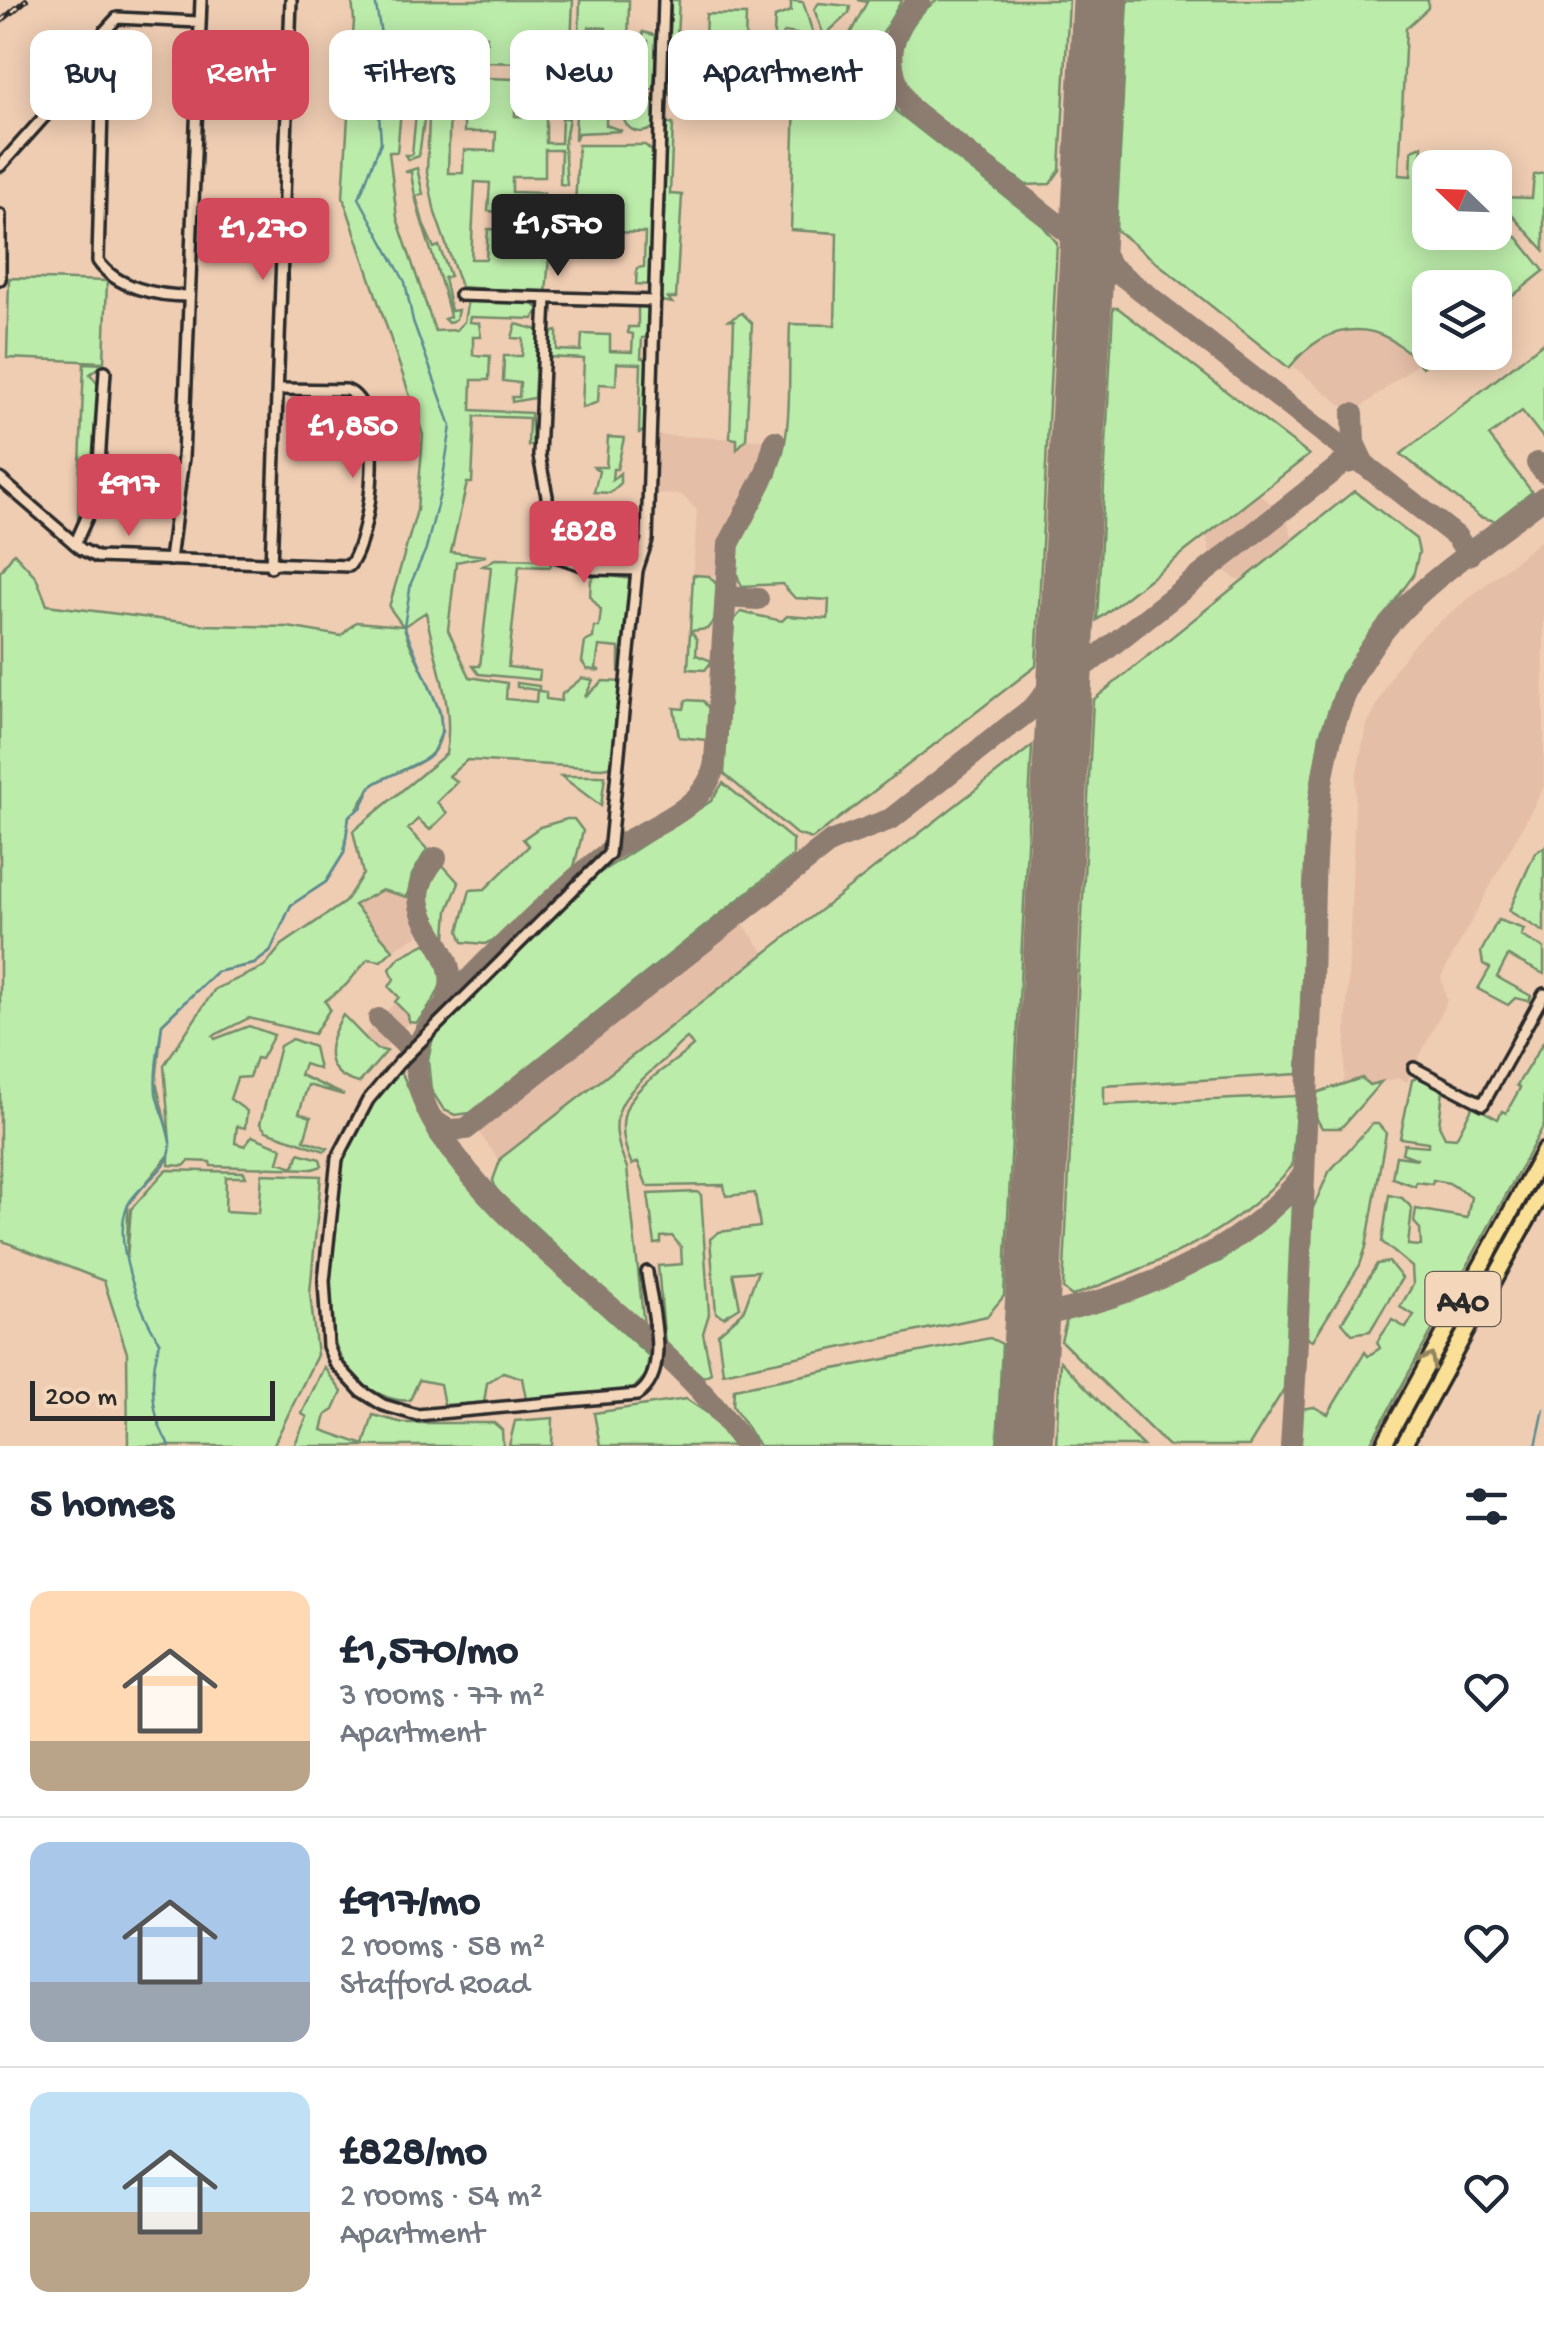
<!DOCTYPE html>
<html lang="en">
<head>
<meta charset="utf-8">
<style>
	body { margin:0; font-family:"Gochi Hand",sans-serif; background:#f2f2f3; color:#1f2937; height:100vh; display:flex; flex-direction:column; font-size:38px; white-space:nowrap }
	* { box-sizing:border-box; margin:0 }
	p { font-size:32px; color:#747a83 }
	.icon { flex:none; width:55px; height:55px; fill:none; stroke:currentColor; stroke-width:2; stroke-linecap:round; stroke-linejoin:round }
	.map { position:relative; height:1446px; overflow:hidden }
	.sheet { display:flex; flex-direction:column; background:#fff; flex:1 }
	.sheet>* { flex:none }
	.banner { position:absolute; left:30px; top:30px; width:1000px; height:90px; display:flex; gap:20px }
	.needle { width:65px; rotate:293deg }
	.controls { position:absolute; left:1412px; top:150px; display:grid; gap:20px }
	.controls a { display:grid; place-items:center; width:100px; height:100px; border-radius:20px; background:#fff; box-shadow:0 5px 25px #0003; font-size:50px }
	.scale { position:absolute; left:30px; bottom:25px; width:245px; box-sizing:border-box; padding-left:10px; border:5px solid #2b2b2b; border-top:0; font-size:28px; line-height:35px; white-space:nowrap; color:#2b2b2b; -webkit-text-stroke:8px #f4d7bb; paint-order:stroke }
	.price { position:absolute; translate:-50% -85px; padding:0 22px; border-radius:10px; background:#d1495b; color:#fff; font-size:32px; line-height:65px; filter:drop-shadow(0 2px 5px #0008) }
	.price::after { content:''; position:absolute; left:50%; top:60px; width:30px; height:22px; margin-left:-15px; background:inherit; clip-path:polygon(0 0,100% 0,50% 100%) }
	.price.selected { background:#222; color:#fff }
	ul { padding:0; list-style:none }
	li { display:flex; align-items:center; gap:30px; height:250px; padding:0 30px }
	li+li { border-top:2px solid #e0e1e3 }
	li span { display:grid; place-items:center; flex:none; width:280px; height:200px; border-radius:20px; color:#555 }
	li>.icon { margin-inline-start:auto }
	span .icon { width:120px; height:120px; fill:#fffc; stroke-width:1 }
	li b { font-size:42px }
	h2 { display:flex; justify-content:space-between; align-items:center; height:120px; padding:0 30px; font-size:42px }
	.chip { padding:0 35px; border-radius:20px; background:#fff; box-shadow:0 5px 25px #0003; font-size:35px; line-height:90px }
	.chip.selected { background:#d1495b; color:#fff }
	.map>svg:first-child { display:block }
	.built { fill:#e5bea7 }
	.green { fill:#bcecaa; stroke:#748c6a; stroke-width:2.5; fill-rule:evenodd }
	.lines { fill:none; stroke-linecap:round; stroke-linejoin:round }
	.stream { stroke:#5b8b92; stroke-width:2.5 }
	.taxiway { stroke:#8d7c6f; stroke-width:22 }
	.runway { stroke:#8d7c6f; stroke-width:55 }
	.minor-casing { stroke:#2b2b2b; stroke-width:16 }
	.trunk-casing { stroke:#2b2b2b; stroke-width:21 }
	.minor { stroke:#f4d7bb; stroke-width:9 }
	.trunk { stroke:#fadf96; stroke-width:14 }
	.rail-casing { stroke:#2b2b2b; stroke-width:6 }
	.rail { stroke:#f4d7bb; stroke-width:2.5; stroke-dasharray:8; stroke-linecap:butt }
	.oneway { stroke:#928560 }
	.labels { text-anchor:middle; stroke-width:10; stroke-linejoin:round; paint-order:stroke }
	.shield { fill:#f4d7bb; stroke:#675f56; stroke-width:2.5 }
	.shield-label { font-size:32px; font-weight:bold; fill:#2b2b2b }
</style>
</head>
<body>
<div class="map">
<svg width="1544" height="1446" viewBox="0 0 1544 1446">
	<rect width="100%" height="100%" fill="#efcdb3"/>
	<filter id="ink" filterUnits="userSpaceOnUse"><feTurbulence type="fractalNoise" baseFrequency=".01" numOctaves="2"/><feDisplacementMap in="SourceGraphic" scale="20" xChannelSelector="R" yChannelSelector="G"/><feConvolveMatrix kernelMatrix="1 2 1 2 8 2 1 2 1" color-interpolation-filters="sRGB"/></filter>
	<g filter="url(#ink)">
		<!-- built -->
		<g class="built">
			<polygon points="1353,330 1388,337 1418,363 1353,414 1291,365 1313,342"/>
			<polygon points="656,435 784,441 772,480 746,526 738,551 737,577 693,575 697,510 682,495 654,494"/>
			<polygon points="1259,494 1286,515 1293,540 1242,580 1236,579 1212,562 1206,536"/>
			<polygon points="1544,538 1544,787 1441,977 1447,1001 1407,1082 1399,1078 1369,1085 1362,1078 1344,1084 1356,777 1366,727 1395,669 1418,639"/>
			<polygon points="382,890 418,901 428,929 393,950 354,905"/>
			<polygon points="729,906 765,953 500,1161 465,1114"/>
			<polygon points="395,1002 408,1015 409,1022 384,1049 376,1049 363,1037"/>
		</g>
		<!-- green -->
		<g class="green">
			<path d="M 352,0 L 573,0 L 569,91 L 565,93 L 569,110 L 562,110 L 562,73 L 547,73 L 546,100 L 515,101 L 515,116 L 546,117 L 546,143 L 561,143 L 562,118 L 569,118 L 564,145 L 567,185 L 560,184 L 561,150 L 545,150 L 545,177 L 512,177 L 512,192 L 544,193 L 546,233 L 551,234 L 546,293 L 461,287 L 435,213 L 427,173 L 429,116 L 440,82 L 440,55 L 411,50 L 404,54 L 395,108 L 401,110 L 397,152 L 389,152 L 397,218 L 435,331 L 456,330 L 464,322 L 468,299 L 531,302 L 539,309 L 533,319 L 470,317 L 469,322 L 479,323 L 481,337 L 473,337 L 473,355 L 490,356 L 489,380 L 472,380 L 471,410 L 531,413 L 533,444 L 528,446 L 529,418 L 475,416 L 472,483 L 467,483 L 451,552 L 486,556 L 456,562 L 448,630 L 470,677 L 507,683 L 506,699 L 536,702 L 537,690 L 517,687 L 517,683 L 539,686 L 539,691 L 546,692 L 546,699 L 561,701 L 562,694 L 582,678 L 593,680 L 585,697 L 603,681 L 622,682 L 616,759 L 609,767 L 601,768 L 467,760 L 449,776 L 457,782 L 437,802 L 447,813 L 430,830 L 418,819 L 408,829 L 427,849 L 412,875 L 407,897 L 382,890 L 354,905 L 393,950 L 381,961 L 368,959 L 346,985 L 325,1001 L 330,1009 L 314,1034 L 249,1018 L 213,1036 L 215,1039 L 249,1026 L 274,1035 L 261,1059 L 256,1058 L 249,1077 L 237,1078 L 230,1099 L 247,1111 L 245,1128 L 237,1126 L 235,1143 L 245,1146 L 252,1136 L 282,1148 L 278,1162 L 294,1167 L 299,1153 L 320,1159 L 322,1166 L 313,1169 L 211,1166 L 210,1162 L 189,1161 L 184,1166 L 169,1165 L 169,1155 L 128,1205 L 127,1258 L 131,1209 L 166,1170 L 244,1172 L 246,1177 L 226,1177 L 225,1211 L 259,1213 L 262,1174 L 321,1176 L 310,1293 L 317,1355 L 273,1446 L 128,1446 L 127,1353 L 104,1281 L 0,1240 L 0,572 L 14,553 L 36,577 L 47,605 L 206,625 L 288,627 L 341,636 L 356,622 L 403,626 L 389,607 L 417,510 L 423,435 L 343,197 L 354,20 ZM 471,35 L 487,36 L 486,62 L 517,63 L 516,79 L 486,78 L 485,104 L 468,104 ZM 450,104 L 464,105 L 464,132 L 496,132 L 495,151 L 464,150 L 463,173 L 448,173 ZM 475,182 L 490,183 L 488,211 L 520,213 L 519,230 L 488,229 L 486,259 L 471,259 ZM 426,612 C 434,662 455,703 446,754 L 353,831 L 363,874 L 345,902 L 282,945 L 264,967 L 215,989 L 164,1065 L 170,1142 L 156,1082 L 162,1024 L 216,972 L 254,964 L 270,952 L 291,905 L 326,882 L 344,853 L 349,816 C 362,808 362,796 372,786 C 386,773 413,770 428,757 C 466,725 411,663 404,626 Z"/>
			<polygon points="580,0 629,0 628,50 605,49 606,28 589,27 587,68 647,70 648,41 643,41 643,32 658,36 654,89 630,91 623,100 623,92 613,92 613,102 597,102 593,107 597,116 612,116 606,118 606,125 622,131 578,133 575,140 577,82 582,81 582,67 578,66"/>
			<polygon points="671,0 679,0 674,95 668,95"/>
			<polygon points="784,0 803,2 814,37 785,32 773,49 775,17 791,11 791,1"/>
			<polygon points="857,0 902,0 881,36 879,63 868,63 844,45 867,2"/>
			<path d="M 937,0 L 1069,0 L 1060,170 L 1050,184 L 1026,185 C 1002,166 924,113 910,93 C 887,60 909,20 937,0 Z"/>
			<path d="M 1128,0 L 1428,0 L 1428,8 L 1406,28 L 1399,175 L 1411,176 L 1412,150 L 1422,146 L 1417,221 L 1430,227 L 1430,232 L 1517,237 L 1544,271 L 1495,310 L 1495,288 L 1430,288 L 1430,352 L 1441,353 L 1422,367 C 1381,317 1329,318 1289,368 L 1116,230 Z"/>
			<polygon points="819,3 850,6 849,13 824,36 814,9"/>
			<polygon points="706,14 746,15 745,45 682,43 705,41"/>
			<polygon points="421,60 432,65 425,64 422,82 429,84 419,156 408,160 405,155 412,155"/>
			<path d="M 823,62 C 844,63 864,82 884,80 L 897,112 L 1043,226 L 1057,243 L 1036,666 L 812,839 L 796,834 L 724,774 L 734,620 L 741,612 L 782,621 L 787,616 L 828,619 L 829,600 L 795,598 L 782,584 L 742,586 C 719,548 765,498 779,464 C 793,431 788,362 790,324 L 835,325 L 837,233 L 791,230 L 795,99 L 803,81 Z"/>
			<circle cx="641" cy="114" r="18"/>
			<polygon points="667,124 673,124 670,194 682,195 676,298 668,298 672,303 661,301"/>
			<polygon points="578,145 645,145 652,151 651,285 636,284 637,268 644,267 645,233 574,231"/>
			<path d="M 417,168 L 423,194 L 416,196 L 424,226 L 434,248 L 439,246 L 450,276 L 444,278 L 451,311 L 458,310 L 456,319 L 448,323 L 444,319 L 450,317 C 440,267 417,222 411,172 L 405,172 Z"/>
			<polygon points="1544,173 1544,250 1500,202 1500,197 1532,198 1534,175"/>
			<polygon points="9,278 107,281 104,362 7,358"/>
			<polygon points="638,306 646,306 651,313 650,337 642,338 641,358 649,359 647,430 639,433 641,364 617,363 616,385 599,384 598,402 582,408 584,359 548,357 549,333 557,331 557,350 581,351 582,334 610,335 610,351 632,352 633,334 628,333 628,327 638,327"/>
			<polygon points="1113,308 1118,308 1309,455 1097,620"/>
			<polygon points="742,313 752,323 746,439 737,449 737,439 730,438 734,321 729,320"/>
			<polygon points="516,324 538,330 534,398 512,402 512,397 519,397 520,383 503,381 504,356 522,356 523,339 512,338"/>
			<polygon points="1544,342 1544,439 1522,411 1489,436 1532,492 1495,521 1480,517 1401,454"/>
			<polygon points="84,363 104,364 90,374 101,388 92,499 78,517"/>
			<polygon points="608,437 624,438 617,469 613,469 612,480 620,473 620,484 610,493 594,492 599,471 594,467 606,467"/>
			<path d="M 1354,491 L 1416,539 L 1419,552 L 1413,576 L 1341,675 L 1320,735 L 1310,796 L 1298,1074 L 1104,1086 L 1104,1105 L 1297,1096 L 1292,1166 C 1233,1236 1155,1264 1072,1296 L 1063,1289 L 1093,700 Z"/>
			<polygon points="495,559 552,560 550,567 519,566 508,667 540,671 539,680 479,674 473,666 480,666 491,567 483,566"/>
			<polygon points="597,574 631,579 619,672 619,648 599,646 596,668 600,671 587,669 582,662 585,642 593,638 594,627 599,627 601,610 590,596 591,580"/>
			<polygon points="693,575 709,576 717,585 715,619 707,629 691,631 697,640 696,655 712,661 705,670 688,669"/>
			<polygon points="686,700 703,701 710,710 707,740 679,737 674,708 684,709"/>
			<path d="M 1032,746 L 1004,1296 L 987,1316 L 723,1373 L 718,1334 L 743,1312 L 758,1271 L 733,1273 L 740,1307 L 724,1317 L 716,1313 L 710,1239 L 719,1232 L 760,1227 L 755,1193 L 726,1196 L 724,1185 L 647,1186 L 638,1162 L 632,1165 C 602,1096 651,1083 693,1046 L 687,1038 C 677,1045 673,1052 665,1059 C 624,1095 602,1111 627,1168 L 644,1326 L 496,1190 L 493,1180 L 501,1158 Z"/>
			<polygon points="561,776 605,776 601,806"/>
			<polygon points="723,783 793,840 793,856 470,1113 455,1115 444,1110 431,1090 428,1060 434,1033 587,881 711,801"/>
			<polygon points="567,819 574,819 583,831 574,867 502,936 485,944 463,942 459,931 470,890 485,889 529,846 523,839 540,827"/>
			<polygon points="1544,847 1544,932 1509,911 1535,853"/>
			<path d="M 440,862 L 459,883 L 448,910 L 446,937 C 425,914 422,889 440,862 Z"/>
			<polygon points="1498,920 1524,929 1521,936 1544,948 1544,974 1508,956 1497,977 1531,996 1529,1001 1515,998 1508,1005 1478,989 1490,968 1483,964 1481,952"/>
			<path d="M 425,944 C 461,964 435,1002 416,1023 L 409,1022 L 408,1015 L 395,1002 L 399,997 L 389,987 L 394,979 L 390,969 L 400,957 Z"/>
			<path d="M 343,1015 L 376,1049 L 387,1051 L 359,1083 C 319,1073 327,1042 343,1015 Z"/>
			<polygon points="292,1039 314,1047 319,1069 304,1064 300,1075 344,1095 308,1085 299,1113 311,1117 304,1140 328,1148 325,1151 266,1131 260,1124 280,1046"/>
			<polygon points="1544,1041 1544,1125 1369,1446 1299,1446 1300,1409 1314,1407 1328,1414 1365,1352 1368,1356 1380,1348 1377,1342 1392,1320 1406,1328 1414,1315 1400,1307 1413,1285 1412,1267 1382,1242 1389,1195 1402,1198 1412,1208 1408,1245 1421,1246 1420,1229 1414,1222 1416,1209 1467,1218 1471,1197 1449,1183 1433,1180 1432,1184 1416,1182 1415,1186 1392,1178 1396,1156 1418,1159 1402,1153 1404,1144 1428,1146 1428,1142 1400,1138 1412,1080 1419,1077 1443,1090 1439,1125 1445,1137 1456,1138 1473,1106 1498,1119 1502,1111 1506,1113 1520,1088 1517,1085"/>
			<path d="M 400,1069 L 431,1138 L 489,1210 L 649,1356 L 646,1375 L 633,1389 L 526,1399 L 522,1378 L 503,1372 L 487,1383 L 484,1403 L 444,1405 L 440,1384 L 419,1380 L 410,1400 C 397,1402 386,1397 374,1391 C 316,1360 329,1283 335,1230 C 337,1207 337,1183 343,1161 C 354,1126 377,1097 400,1069 Z"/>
			<polygon points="1362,1078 1369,1085 1381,1082 1341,1128 1322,1128 1315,1116 1316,1093"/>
			<polygon points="1372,1124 1378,1124 1386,1133 1366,1247 1360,1265 1313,1340 1304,1336 1312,1210 1329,1172"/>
			<polygon points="697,1192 701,1195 709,1314 703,1333 711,1373 703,1377 665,1344 658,1266 682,1264 681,1247 672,1236 661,1237 661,1243 655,1244 648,1194"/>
			<polygon points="1292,1203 1284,1389 1249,1446 1168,1446 1061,1341 1067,1318 1221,1261"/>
			<polygon points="1389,1262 1402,1278 1370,1331 1352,1334 1342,1322 1377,1264"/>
			<polygon points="990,1338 1002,1344 997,1446 759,1446 733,1406 734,1389"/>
			<polygon points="1060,1361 1143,1446 1056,1446"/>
			<polygon points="324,1367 342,1392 334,1410 326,1415 322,1430 364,1445 373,1415 403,1423 494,1423 502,1430 503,1446 294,1446 307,1417 302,1414"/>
			<polygon points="686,1399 718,1420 736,1446 600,1446 594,1413"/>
			<polygon points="553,1418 552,1446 509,1446 515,1421"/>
		</g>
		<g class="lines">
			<!-- stream -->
			<g class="stream">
				<path d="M 170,1446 C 150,1417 149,1375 160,1342 C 140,1314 111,1239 128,1205 C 137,1186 167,1171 170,1152 C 173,1135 159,1111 156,1093 C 154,1070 159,1046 162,1024 L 216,972 L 254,964 L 270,952 L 291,905 L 326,882 L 344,853 L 349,816 L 361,808 L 372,785 L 431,756 L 442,732 L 440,712 L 404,626 L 411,583 L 426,549 L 441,490 L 451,426 L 413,321 L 405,282 L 359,198 L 381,142 L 378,100 L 385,57 L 375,0"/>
				<polyline points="1536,1446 1544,1409"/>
			</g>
			<!-- taxiway -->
			<g class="taxiway">
				<path d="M 920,0 C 885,32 885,70 910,108 L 1078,240 L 1087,266"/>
				<polyline points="1090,193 1091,232 1110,266 1456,536 1469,555"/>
				<polyline points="1085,306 1087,287 1096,276 1117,273"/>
				<polyline points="1353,414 1354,443 1362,460"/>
				<polyline points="1537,463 1544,472"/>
				<polyline points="726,597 758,599"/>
				<polyline points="1067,645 1072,659 1089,663 1342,464 1356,461 1367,466"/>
				<polyline points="1065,709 1067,688 1079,671"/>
				<path d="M 436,858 C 384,920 471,942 446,1004"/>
				<polyline points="379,1019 409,1048 416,1069"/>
				<polyline points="433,1120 448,1130 466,1129 832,841 891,819 1035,706 1058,676 1068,631"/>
				<path d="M 1033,1287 L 1041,1304 L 1057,1312 C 1146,1292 1246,1248 1303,1175"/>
				<path d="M 745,1446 C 668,1332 538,1267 456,1156 C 432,1124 409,1087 419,1045 C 427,1010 575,875 610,851 C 646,827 709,810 715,761 L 729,544 L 766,473 L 775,441"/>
				<path d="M 1291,1446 C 1301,1300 1304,1153 1311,1006 C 1317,894 1303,748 1368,652 C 1411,587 1484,544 1544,497"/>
			</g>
			<!-- runway -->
			<polyline class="runway" points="1025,1446 1100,0"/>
			<defs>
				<g id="minor">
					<polyline points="0,166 69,89 103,83"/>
					<polyline points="0,215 0,279"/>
					<polyline points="460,295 655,301"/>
					<path d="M 188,296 C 158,296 116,288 98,261 L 104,32 L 117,18 L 198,22"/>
					<polyline points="546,298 539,456 547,496 546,548 549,554 594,569 637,570"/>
					<path d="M 0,479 L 81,549 L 97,557 L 349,566 C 372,539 388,404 346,390 L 279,389"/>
					<polyline points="75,544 97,495 105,371"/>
					<polyline points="170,560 183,458 201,0"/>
					<polyline points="271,567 291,0"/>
					<polyline points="1414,1068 1483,1104 1544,994"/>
					<path d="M 647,1272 C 651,1307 672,1373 637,1395 L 417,1415 L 383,1405 L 361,1391 L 335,1363 L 328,1346 L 324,1281 L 337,1159 L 368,1100 L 398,1064 L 609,854 L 637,570 L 647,540 L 664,0"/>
				</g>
				<g id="trunk">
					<polyline points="1383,1446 1544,1151"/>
					<polyline points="1403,1446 1544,1189"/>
				</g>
			</defs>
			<!-- minor casing -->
			<use href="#minor" class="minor-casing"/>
			<!-- trunk casing -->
			<use href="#trunk" class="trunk-casing"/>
			<!-- minor -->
			<use href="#minor" class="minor"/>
			<!-- trunk -->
			<use href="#trunk" class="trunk"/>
			<defs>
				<polyline id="rail" points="0,22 26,0"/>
			</defs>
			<!-- rail casing -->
			<use href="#rail" class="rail-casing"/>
			<!-- rail -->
			<use href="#rail" class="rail"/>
		</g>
		<!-- one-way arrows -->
		<defs><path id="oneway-chevron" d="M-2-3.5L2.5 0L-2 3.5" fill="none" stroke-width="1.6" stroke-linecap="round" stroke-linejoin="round" transform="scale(2.5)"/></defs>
		<use class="oneway" href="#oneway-chevron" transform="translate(1429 1360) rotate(-61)"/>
	</g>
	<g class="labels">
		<!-- shield labels -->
		<rect class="shield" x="1425.5" y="1272" width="75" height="54" rx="8"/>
		<g class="shield-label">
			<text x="1463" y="1310">A40</text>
		</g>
	</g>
</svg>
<div class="controls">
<a><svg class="needle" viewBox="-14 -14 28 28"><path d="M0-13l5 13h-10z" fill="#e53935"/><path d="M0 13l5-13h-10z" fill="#747a83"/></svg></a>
<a><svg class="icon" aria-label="layers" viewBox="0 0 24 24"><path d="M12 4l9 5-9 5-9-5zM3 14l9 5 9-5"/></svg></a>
</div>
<div class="scale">200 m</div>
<b class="price selected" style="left:558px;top:279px">£1,570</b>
<b class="price" style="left:263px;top:283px">£1,270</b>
<b class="price" style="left:353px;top:481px">£1,850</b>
<b class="price" style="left:129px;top:539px">£917</b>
<b class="price" style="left:584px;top:586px">£828</b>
<div class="banner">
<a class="chip">Buy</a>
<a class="chip selected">Rent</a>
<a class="chip">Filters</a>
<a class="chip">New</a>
<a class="chip">Apartment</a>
</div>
</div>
<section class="sheet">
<h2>5 homes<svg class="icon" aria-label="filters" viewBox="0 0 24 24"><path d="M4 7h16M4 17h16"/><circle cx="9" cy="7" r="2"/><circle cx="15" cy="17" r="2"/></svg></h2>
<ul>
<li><span style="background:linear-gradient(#ffd9b3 75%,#b9a48a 0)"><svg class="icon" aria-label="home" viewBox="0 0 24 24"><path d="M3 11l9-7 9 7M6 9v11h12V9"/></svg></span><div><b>£1,570/mo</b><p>3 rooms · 77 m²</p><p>Apartment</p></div><svg class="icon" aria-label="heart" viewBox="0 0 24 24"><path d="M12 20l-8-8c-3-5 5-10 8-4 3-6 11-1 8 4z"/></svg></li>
<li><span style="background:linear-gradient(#a9c7e8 70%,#9aa5b1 0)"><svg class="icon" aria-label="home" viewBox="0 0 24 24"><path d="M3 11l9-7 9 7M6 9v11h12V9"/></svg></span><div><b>£917/mo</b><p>2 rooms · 58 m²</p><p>Stafford Road</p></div><svg class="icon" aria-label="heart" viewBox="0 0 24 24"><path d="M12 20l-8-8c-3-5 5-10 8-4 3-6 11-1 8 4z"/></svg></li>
<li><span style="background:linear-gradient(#bfe0f5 60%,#b9a48a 0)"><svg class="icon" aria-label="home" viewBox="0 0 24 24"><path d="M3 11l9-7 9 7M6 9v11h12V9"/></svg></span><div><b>£828/mo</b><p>2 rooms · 54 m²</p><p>Apartment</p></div><svg class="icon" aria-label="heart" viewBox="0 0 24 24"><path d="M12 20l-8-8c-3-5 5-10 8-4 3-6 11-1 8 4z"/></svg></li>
</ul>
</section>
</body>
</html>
